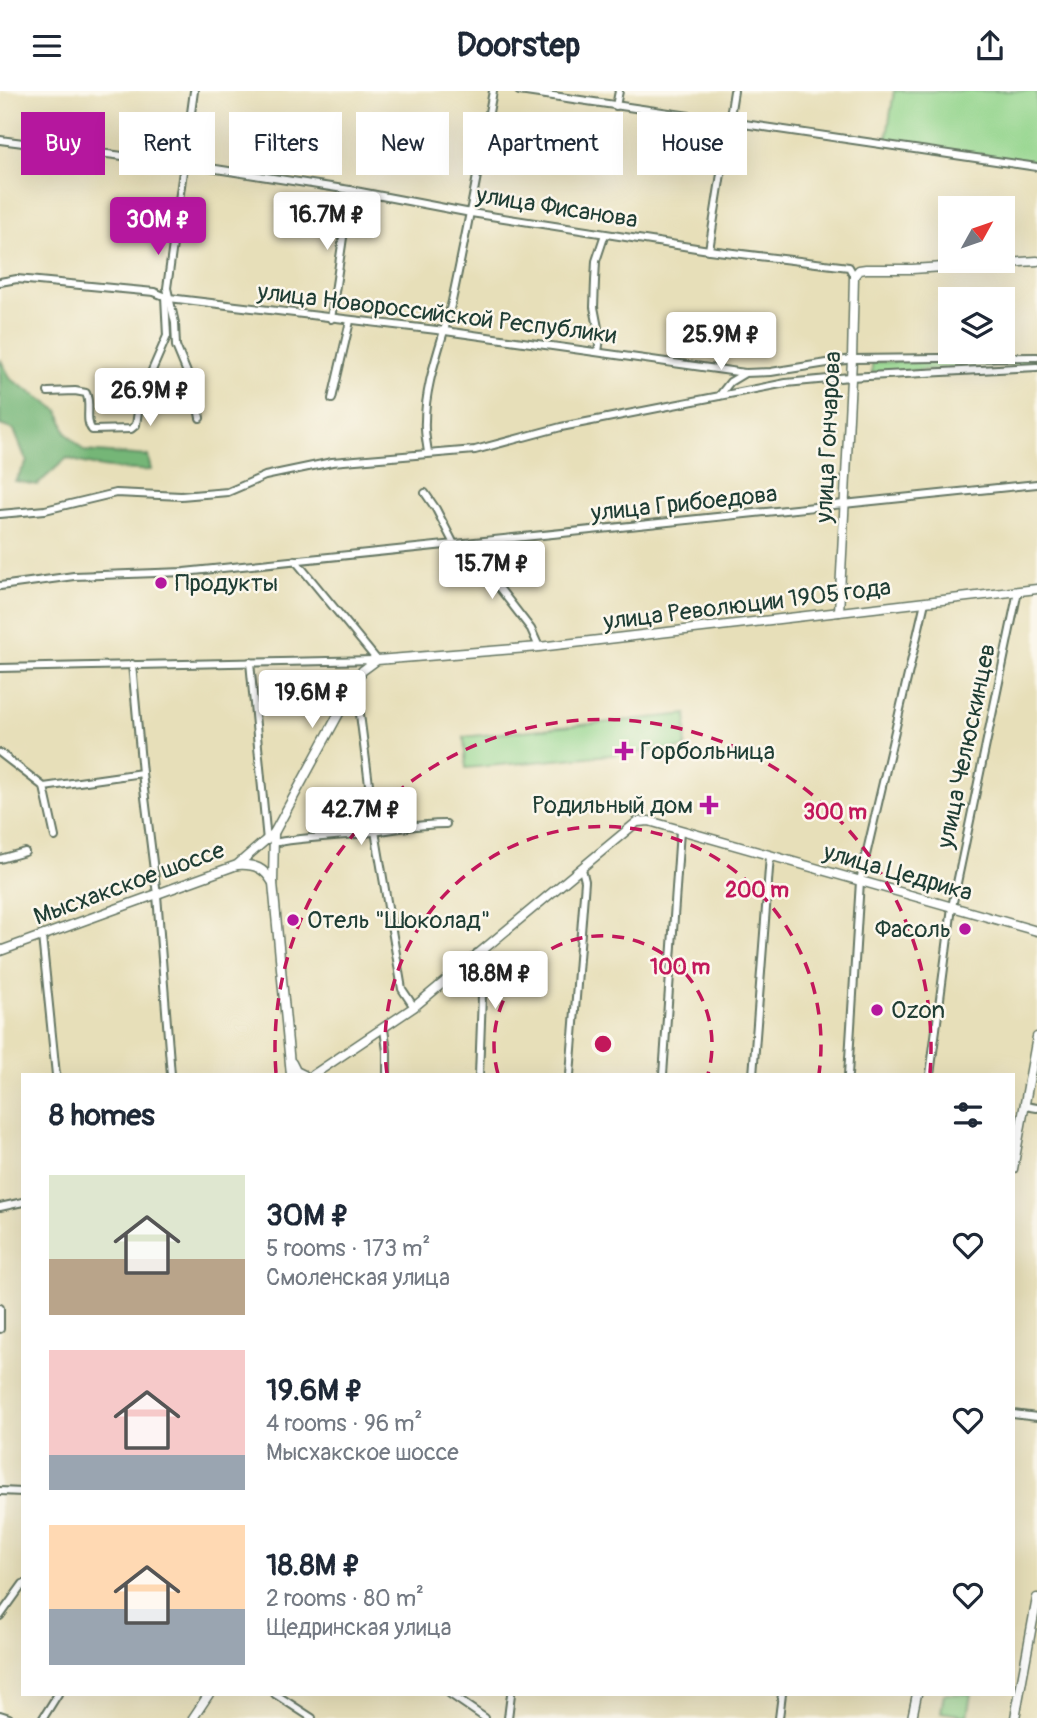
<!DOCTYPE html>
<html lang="en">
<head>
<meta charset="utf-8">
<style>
	body { margin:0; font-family:Pangolin,sans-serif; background:#f2f2f3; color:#1f2937; height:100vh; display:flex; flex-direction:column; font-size:26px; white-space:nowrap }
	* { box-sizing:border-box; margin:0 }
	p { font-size:23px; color:#747a83 }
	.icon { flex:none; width:38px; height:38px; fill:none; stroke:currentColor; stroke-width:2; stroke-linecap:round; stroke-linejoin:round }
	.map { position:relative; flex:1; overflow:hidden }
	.drawer { position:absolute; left:21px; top:982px; width:994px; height:623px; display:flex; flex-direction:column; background:#fff; border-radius:0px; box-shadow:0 7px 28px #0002 }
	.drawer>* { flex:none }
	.top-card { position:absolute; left:21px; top:21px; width:996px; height:63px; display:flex; gap:14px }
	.needle { width:46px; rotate:50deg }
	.controls { position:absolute; left:938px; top:105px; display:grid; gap:14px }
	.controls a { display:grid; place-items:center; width:77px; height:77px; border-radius:0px; background:#fff; box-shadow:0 7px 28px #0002; font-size:35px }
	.price { position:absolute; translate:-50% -60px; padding:0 16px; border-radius:7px; background:#fff; color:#222; font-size:23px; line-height:46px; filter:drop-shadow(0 2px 4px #0008) }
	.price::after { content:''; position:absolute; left:50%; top:42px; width:21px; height:16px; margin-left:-10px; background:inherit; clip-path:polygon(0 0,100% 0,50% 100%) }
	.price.active { background:#b5179e; color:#fff }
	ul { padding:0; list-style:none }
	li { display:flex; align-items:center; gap:21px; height:175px; padding:0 28px }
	li span { display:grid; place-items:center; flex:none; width:196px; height:140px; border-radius:0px; color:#555 }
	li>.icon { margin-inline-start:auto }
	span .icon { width:84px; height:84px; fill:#fffc; stroke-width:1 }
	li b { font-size:30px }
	h2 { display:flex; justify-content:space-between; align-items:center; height:84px; padding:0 28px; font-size:30px }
	.pill { padding:0 24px; border-radius:0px; background:#fff; box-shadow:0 7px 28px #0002; font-size:24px; line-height:63px }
	.pill.active { background:#b5179e; color:#fff }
	header { display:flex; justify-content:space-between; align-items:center; height:91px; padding:0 28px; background:#fff; font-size:32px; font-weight:700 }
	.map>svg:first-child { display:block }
	.green { fill:#92d48b; stroke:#588860; stroke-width:2 }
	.forest { fill:#75b677; stroke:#4a7a56; stroke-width:2 }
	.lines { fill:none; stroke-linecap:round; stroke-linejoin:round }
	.street-casing { stroke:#657663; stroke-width:10 }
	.secondary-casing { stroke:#657663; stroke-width:11 }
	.street { stroke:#fff; stroke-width:6 }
	.secondary { stroke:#fff; stroke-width:8 }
	.ring { fill:none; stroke:#c2185b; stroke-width:3.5; stroke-dasharray:12 9 }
	.poi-dot { fill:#b5179e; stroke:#fbf7ec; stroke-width:2.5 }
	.labels { text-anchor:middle; stroke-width:5; stroke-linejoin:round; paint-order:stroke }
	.street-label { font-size:24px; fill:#1f3d34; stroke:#fbf7ec }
	.poi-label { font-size:24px; fill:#1f3d34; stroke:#fbf7ec; text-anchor:start }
	.centre { fill:#c2185b; stroke:#fbf7ec; stroke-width:3.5 }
	.ring-label { font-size:21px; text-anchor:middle; font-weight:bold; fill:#c2185b; stroke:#fbf7ec; stroke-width:5; stroke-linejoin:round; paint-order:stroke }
</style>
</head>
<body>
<header><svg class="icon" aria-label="menu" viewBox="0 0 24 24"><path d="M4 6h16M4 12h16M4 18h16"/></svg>Doorstep<svg class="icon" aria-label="share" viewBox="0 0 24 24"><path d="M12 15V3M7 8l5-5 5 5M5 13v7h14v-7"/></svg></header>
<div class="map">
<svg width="1037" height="1627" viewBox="0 0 1037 1627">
	<rect width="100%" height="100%" fill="#fbf7ec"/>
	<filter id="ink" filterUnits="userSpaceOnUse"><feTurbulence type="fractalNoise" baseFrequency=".0143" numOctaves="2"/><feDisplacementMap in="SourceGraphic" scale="14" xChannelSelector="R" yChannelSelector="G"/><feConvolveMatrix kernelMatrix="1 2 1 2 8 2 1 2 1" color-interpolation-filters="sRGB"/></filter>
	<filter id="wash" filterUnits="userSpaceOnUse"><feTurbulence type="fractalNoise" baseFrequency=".00686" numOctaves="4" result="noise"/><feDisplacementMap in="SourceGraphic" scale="28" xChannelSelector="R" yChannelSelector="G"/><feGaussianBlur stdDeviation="1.57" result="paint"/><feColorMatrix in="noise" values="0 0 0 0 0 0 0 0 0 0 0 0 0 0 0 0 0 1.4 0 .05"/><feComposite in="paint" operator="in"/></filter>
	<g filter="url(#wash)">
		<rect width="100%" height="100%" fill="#e7dfb9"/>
		<!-- green -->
		<g class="green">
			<polygon points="894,0 1037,0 1037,71 886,52"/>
			<polygon points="1037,268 1037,273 872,282 872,271"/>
			<polygon points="687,623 685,657 466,677 464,646"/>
			<polygon points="944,1603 971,1603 967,1625 941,1621"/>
		</g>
		<!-- forest -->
		<path class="forest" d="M 0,268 L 11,288 L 59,320 L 66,342 L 84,360 L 148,365 L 151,379 C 121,380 95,377 67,367 L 37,394 L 15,390 L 27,371 L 14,339 L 0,334 Z"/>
	</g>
	<g filter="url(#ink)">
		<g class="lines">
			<defs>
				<g id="street">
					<polyline points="194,0 167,197 175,232 176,255 195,301 200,327"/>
					<polyline points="519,0 1037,76"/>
					<polyline points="616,15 619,0"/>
					<polyline points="0,49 184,73 350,99 471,122 709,159 849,176 854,185"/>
					<polyline points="709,159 734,0"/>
					<polyline points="0,191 17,188 154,201 169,207 445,240 745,282 771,281 852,268 1037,266"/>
					<polyline points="331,228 350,99"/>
					<polyline points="598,261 600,247 594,216 595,190 596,170 605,143"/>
					<path d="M 48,301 L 75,300 L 86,302 C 92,314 84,329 92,339 L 131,338 L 136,334 L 140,307 L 167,245 L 165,205"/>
					<polyline points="719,305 730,291 745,282"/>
					<polyline points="332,308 350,230"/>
					<path d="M 428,362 C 427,352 424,341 425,330 C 425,290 443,250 452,210 C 467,140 480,70 493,0"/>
					<polyline points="425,402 436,418 454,453"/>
					<polyline points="0,423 45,419 116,402 181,405 228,401 265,385 332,371 475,359 561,336 786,292 850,286 1037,276"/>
					<polyline points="468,453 473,463 531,538 539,556"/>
					<polyline points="295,469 377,569"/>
					<polyline points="0,495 74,485 184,481 1037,393"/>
					<polyline points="250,571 267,750"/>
					<polyline points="132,573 142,682 157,804 171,984"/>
					<polyline points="0,577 375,569"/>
					<polyline points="356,592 375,740 402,898 414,916"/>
					<polyline points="0,662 44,696 55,746"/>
					<polyline points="44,696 142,682"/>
					<path d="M 273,752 C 304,746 334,746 365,742 C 392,739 418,733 446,733"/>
					<polyline points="0,768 25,761"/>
					<polyline points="42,845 56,984"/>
					<polyline points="477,862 483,878 479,984"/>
					<polyline points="384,938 387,960 387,984"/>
					<polyline points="570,984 585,790 582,778"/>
					<polyline points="663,984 680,740"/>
					<polyline points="753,984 770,765"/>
					<polyline points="848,984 860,790 925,511"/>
					<polyline points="930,984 952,816 1018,500"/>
					<polyline points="1025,1015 1037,1017"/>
					<polyline points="0,1116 23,1111"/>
					<polyline points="0,1217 0,1238"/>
					<polyline points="1013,1323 1037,1326"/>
					<polyline points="0,1400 23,1401"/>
					<polyline points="0,1525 23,1493"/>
					<polyline points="275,1603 312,1627"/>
					<polyline points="450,1603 485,1627"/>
					<polyline points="0,1624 9,1627"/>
					<polyline points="43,1627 58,1603"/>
					<polyline points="508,1627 511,1603"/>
					<polyline points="779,1627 782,1603"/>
				</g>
				<g id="secondary">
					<polyline points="839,521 852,268 854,185 859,179 866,178 912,178 1037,170"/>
					<polyline points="274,742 273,792 291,984"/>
					<path d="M 238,774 C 255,773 264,777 273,792"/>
					<polyline points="0,860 237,774 274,742 362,580 377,569 539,556 1037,498"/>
					<polyline points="292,972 296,980 304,984"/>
					<polyline points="313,984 414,916 637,731 649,730 1037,840"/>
					<polyline points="1013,1078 1037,946"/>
					<polyline points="193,1627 209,1603"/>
					<polyline points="912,1627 917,1603"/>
					<polyline points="1015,1627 1037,1507"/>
				</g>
			</defs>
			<!-- street casing -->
			<use href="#street" class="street-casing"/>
			<!-- secondary casing -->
			<use href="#secondary" class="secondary-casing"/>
			<!-- street -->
			<use href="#street" class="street"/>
			<!-- secondary -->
			<use href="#secondary" class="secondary"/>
		</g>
	</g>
	<!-- distance rings -->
	<g class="ring">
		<path d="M498 983A109 109 0 1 1 708 983"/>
		<path d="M387 983A218 218 0 1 1 819 983"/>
		<path d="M276 982A328 328 0 1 1 930 982"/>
	</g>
	<!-- markers -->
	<g class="poi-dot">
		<circle cx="161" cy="492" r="7"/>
		<path d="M620.5 649.5h7v7h7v7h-7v7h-7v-7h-7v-7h7z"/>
		<path d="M705.5 703.5h7v7h7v7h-7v7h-7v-7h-7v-7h7z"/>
		<circle cx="293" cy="829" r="7"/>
		<circle cx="965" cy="838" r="7"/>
		<circle cx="877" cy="919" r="7"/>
	</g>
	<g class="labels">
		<!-- street labels -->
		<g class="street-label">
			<text transform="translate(557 116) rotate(9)" y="8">улица Фисанова</text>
			<text transform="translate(437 222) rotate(7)" y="8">улица Новороссийской Республики</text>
			<text transform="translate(828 346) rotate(-87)" y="8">улица Гончарова</text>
			<text transform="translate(684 412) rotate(-6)" y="8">улица Грибоедова</text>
			<text transform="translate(747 513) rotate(-7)" y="8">улица Революции 1905 года</text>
			<text transform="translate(966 655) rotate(-78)" y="8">улица Челюскинцев</text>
			<text transform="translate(898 781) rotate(16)" y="8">улица Цедрика</text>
			<text transform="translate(129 792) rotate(-20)" y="8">Мысхакское шоссе</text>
		</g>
		<!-- poi labels -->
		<g class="poi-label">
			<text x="175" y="500">Продукты</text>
			<text x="640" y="668">Горбольница</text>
			<text x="693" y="722" text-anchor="end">Родильный дом</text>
			<text x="307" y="837">Отель "Шоколад"</text>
			<text x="951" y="846" text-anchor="end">Фасоль</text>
			<text x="891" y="927">Ozon</text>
		</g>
	</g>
	<circle cx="603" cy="953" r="10" class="centre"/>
	<g class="ring-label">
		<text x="835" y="728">300 m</text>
		<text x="757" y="806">200 m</text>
		<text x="680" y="883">100 m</text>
	</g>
</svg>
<div class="controls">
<a><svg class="needle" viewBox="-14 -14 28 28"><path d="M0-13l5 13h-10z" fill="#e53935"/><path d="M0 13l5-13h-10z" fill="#747a83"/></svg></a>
<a><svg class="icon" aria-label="layers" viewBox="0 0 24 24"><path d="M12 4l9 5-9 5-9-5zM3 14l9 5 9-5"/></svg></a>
</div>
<b class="price" style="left:327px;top:161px">16.7M ₽</b>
<b class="price active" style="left:158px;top:166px">30M ₽</b>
<b class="price" style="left:721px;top:281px">25.9M ₽</b>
<b class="price" style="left:150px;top:337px">26.9M ₽</b>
<b class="price" style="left:492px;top:510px">15.7M ₽</b>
<b class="price" style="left:312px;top:639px">19.6M ₽</b>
<b class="price" style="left:361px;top:756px">42.7M ₽</b>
<b class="price" style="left:495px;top:920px">18.8M ₽</b>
<div class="top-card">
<a class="pill active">Buy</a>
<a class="pill">Rent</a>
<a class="pill">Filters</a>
<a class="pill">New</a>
<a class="pill">Apartment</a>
<a class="pill">House</a>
</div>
<section class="drawer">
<h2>8 homes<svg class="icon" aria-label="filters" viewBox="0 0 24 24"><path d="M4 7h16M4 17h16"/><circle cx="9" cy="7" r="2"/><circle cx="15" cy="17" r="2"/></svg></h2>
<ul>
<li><span style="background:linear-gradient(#dfe7d0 60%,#b9a48a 0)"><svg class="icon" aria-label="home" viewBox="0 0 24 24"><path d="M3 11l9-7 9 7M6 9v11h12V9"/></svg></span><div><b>30M ₽</b><p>5 rooms · 173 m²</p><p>Смоленская улица</p></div><svg class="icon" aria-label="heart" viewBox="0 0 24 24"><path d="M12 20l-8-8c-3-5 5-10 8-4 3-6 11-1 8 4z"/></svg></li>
<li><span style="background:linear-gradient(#f6c9c9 75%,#9aa5b1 0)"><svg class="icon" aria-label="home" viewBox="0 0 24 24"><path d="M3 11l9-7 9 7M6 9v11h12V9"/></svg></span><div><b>19.6M ₽</b><p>4 rooms · 96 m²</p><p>Мысхакское шоссе</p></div><svg class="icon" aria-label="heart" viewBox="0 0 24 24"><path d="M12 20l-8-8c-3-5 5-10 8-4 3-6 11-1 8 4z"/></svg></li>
<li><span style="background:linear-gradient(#ffd9b3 60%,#9aa5b1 0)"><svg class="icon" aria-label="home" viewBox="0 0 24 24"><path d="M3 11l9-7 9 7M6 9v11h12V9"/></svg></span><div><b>18.8M ₽</b><p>2 rooms · 80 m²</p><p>Щедринская улица</p></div><svg class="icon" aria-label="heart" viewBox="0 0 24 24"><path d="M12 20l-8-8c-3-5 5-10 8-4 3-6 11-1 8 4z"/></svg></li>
</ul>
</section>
</div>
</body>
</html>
